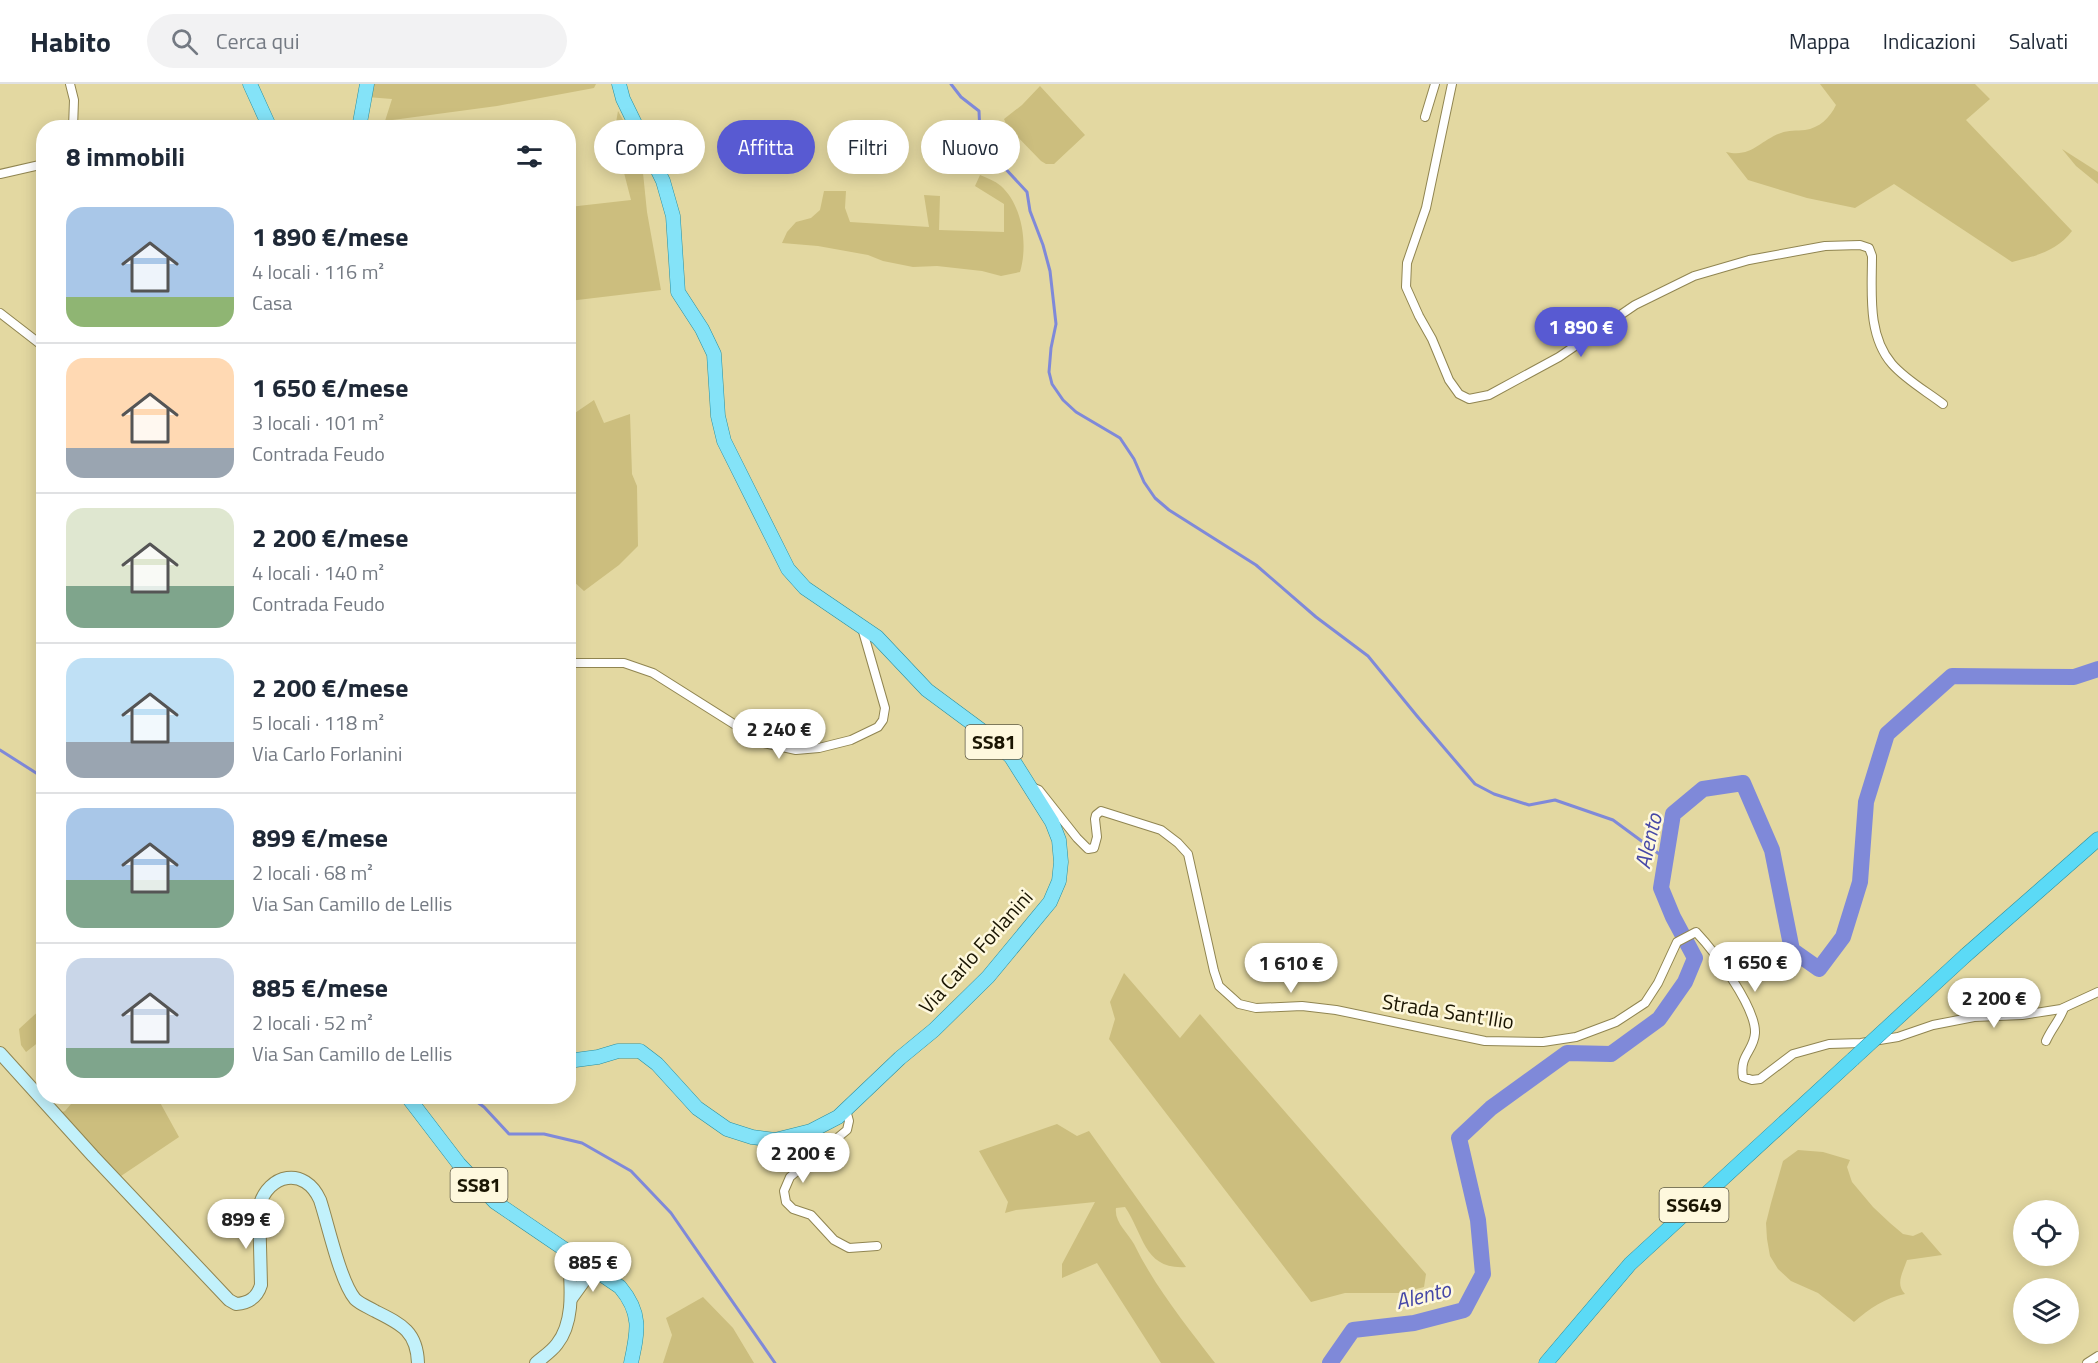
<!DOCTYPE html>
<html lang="it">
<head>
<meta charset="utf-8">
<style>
	body { margin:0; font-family:"Titillium Web",sans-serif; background:#f2f2f3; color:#1f2937; height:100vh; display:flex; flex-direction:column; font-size:22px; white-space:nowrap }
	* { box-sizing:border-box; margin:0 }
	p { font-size:20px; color:#747a83 }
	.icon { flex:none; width:33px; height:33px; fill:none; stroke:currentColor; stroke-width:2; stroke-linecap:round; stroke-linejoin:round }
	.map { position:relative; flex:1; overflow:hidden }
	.panel { position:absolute; left:36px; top:36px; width:540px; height:984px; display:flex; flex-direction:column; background:#fff; border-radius:24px; box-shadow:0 3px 15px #0003 }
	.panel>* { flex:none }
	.top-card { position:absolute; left:594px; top:36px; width:570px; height:54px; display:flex; gap:12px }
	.tools { position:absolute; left:2013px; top:1116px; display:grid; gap:12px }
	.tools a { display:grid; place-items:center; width:66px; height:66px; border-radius:50%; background:#fff; box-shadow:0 3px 15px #0003; font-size:30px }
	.price { position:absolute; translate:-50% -51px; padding:0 14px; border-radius:21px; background:#fff; color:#222; font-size:20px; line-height:39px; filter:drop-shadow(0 2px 3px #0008) }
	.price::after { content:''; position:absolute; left:50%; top:36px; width:18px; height:14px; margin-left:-9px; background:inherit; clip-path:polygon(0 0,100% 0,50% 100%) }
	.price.current { background:#585ad2; color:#fff }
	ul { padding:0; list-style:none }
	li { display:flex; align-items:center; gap:18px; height:150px; padding:0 30px }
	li+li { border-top:2px solid #e0e1e3 }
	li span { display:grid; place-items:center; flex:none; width:168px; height:120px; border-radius:18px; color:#555 }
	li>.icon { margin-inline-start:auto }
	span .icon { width:72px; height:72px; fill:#fffc; stroke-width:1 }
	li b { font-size:26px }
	h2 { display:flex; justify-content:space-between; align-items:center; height:72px; padding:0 30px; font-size:26px }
	.tag { padding:0 21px; border-radius:27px; background:#fff; box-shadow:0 3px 15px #0003; font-size:21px; line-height:54px }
	.tag.current { background:#585ad2; color:#fff }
	header { display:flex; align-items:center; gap:36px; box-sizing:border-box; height:84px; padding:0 30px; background:#fff; border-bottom:2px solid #e0e1e3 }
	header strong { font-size:28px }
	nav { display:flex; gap:33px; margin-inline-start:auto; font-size:21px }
	.search { width:420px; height:54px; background:#f2f2f3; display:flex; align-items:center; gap:15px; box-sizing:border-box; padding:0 21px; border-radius:33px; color:#747a83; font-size:22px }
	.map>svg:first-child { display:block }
	.green { fill:#ccbe7e }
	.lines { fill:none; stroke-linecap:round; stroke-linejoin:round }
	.stream { stroke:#7f89d9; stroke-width:3 }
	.river { stroke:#7f89d9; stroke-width:16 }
	.minor-casing { stroke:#908551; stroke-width:10 }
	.secondary-casing { stroke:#908551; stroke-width:14 }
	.primary-casing { stroke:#2a8f9f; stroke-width:15 }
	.trunk-casing { stroke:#2a8f9f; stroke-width:15 }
	.minor { stroke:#fff; stroke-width:8 }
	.secondary { stroke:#c2f1fb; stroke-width:12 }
	.primary { stroke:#84e3f8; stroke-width:14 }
	.trunk { stroke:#5bdaf6; stroke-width:14 }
	.trunk-bridge-casing { stroke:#2a8f9f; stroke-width:15; stroke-linecap:butt }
	.trunk-bridge { stroke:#5bdaf6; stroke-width:14 }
	.labels { text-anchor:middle; stroke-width:5; stroke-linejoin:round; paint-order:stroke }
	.shield { fill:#fef8dd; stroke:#5e5944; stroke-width:1.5 }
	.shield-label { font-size:20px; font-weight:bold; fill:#1a1502 }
	.street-label { font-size:21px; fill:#1a1502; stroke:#fef8dd }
	.water-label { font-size:22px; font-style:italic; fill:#4648a7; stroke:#fef8dd }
</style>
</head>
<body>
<header>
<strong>Habito</strong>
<div class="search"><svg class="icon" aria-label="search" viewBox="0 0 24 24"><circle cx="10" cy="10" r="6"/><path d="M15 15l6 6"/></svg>Cerca qui</div>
<nav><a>Mappa</a><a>Indicazioni</a><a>Salvati</a></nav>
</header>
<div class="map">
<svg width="2098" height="1279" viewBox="0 0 2098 1279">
	<rect width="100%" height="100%" fill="#e3d8a1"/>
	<!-- green -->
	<g class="green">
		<polygon points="369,0 596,0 594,4 497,22 385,37 392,15 367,13"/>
		<path d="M 1820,0 L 1975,0 L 1990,15 L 1966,36 L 2072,147 C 2057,167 2036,172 2012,178 L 1894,100 L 1855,124 L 1807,114 L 1748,96 L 1726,68 C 1752,74 1759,57 1781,49 C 1788,46 1797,47 1805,46 C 1819,44 1830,34 1836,21 Z"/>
		<polygon points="1040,2 1085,51 1054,80 1046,80 1041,77 1007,42 1004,35 1022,21"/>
		<polygon points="618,27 635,57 643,89 647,128 661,206 569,217 569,123 631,116 614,50"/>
		<polygon points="2062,65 2098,88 2098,100 2076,82"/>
		<path d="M 980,91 C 987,94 995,97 1001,102 C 1023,122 1028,162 1020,188 L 1001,192 L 982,187 L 937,182 L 913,183 L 883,177 L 868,171 L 818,162 L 782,159 L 787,148 L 796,138 L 811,134 L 820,126 L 824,107 L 846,107 L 845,124 L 850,138 L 929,143 L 924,111 L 940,112 L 939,146 L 1004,148 L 1004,120 L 975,102 Z"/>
		<polygon points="594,316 604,339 630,330 632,390 637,402 638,462 619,481 584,507 572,496 569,500 569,333"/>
		<polygon points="1124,889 1180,954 1200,930 1426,1190 1424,1203 1401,1209 1345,1209 1311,1218 1109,955 1115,935 1110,918"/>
		<polygon points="43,923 43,960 40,957 26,968 21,961 19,945"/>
		<polygon points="77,1013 157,1013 179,1053 121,1092 59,1029 65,1027"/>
		<path d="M 1057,1040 L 1077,1052 L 1089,1047 L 1186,1183 C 1144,1186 1144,1151 1125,1123 L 1116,1124 C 1114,1138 1128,1149 1134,1160 C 1155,1203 1186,1241 1215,1279 L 1161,1279 L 1097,1179 L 1062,1194 L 1062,1180 L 1095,1118 L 1016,1126 L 1005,1129 L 1008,1118 L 979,1067 Z"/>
		<path d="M 1798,1066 L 1823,1068 L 1850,1076 L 1847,1083 L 1852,1098 L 1873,1123 L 1890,1139 L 1903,1150 L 1913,1152 L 1922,1148 L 1942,1171 L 1907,1176 C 1903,1188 1895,1200 1905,1210 C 1885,1214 1870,1224 1854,1238 L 1818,1209 L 1791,1197 L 1778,1185 L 1770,1172 L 1767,1155 L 1766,1139 L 1771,1119 L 1783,1077 Z"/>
		<polygon points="703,1213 733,1244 754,1279 663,1279 672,1251 666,1234"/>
	</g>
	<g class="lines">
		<!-- stream -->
		<g class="stream">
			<polyline points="951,0 961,13 979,27 980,50 990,60 1001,80 1027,108 1030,127 1043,161 1050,187 1056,240 1051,264 1049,288 1052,300 1063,316 1076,328 1120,354 1134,375 1144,398 1155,414 1169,426 1256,481 1316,533 1368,572 1417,632 1475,700 1494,710 1529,721 1555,716 1613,736 1666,775"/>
			<polyline points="0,666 44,694"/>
			<polyline points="469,1012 484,1023 509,1050 544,1050 582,1059 631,1087 671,1129 775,1279"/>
		</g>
		<!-- river -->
		<polyline class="river" points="1330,1279 1353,1246 1414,1239 1464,1226 1483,1190 1478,1136 1459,1054 1491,1024 1567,969 1611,970 1659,935 1685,898 1695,874 1673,833 1661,804 1673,730 1703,705 1743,699 1772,766 1792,866 1819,885 1843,853 1860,798 1866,718 1887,650 1952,592 2074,593 2098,585"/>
		<defs>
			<g id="minor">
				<polyline points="70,0 74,16 73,44"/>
				<path d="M 1452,0 L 1426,124 L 1407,179 L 1406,203 L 1419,232 L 1432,255 L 1449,296 L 1459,310 L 1469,315 L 1489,311 L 1559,273 L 1635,221 L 1694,192 L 1749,176 L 1825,162 L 1860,161 L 1869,164 L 1872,172 C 1872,208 1867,251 1892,280 C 1906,296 1926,307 1943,320"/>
				<polyline points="1425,33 1435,0"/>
				<polyline points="0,90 44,80"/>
				<polyline points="0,229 44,263"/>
				<polyline points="568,579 624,579 653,589 764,659 796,666 819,664 851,656 878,643 883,636 885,624 862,544"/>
				<path d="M 1034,704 L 1039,706 L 1077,754 L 1088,765 L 1094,764 L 1097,753 L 1095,735 L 1096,731 L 1101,727 L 1161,746 L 1178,759 L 1188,770 L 1214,887 L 1219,902 L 1239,920 L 1256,924 L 1302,922 L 1336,926 L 1485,957 L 1543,958 L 1576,953 L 1616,938 L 1645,919 L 1658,899 L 1677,858 L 1696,848 C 1714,867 1756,923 1755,949 C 1754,967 1739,971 1743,993 L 1752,996 L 1760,995 L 1793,970 L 1829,960 L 1861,959 L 1898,953 L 1933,941 L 1974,933 L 2022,931 L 2061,925 L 2098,908"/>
				<path d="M 2046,957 C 2051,945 2060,936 2064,924"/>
				<polyline points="846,1026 849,1037 847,1046 790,1093 784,1107 786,1118 793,1125 811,1131 834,1156 849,1164 877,1162"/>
				<polyline points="2087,1279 2098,1272"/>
			</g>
			<g id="secondary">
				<path d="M 0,969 L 93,1072 L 229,1216 L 236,1220 C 249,1219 257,1214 261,1201 L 259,1123 C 268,1089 305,1082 320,1116 C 328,1140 340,1197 355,1215 C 360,1220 368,1223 375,1227 C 401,1240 417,1247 418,1279"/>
				<polyline points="571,1215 592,1186"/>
				<path d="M 536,1279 C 543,1273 552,1267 557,1260 C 576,1236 570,1198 569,1170"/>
			</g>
			<g id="primary">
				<polyline points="250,0 270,44"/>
				<polyline points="359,44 367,0"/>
				<polyline points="568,977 598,973 618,967 640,967 657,980 697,1024 727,1045 752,1053 775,1056 811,1047 838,1033 900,974 934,946 988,893 1050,818 1059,797 1061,778 1059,756 1052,738 1011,673 981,646 927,606 877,553 805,504 788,485 724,357 718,332 714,270 702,245 678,208 673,132 663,97 623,15 619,0"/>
				<path d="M 407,1012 L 459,1080 L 495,1118 L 620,1203 C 642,1229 638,1247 631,1279"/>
			</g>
			<g id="trunk">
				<polyline points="1966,871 2098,755"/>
				<polyline points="1546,1279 1630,1180 1853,975"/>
			</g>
		</defs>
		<!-- minor casing -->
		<use href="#minor" class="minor-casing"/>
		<!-- secondary casing -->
		<use href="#secondary" class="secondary-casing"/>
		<!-- primary casing -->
		<use href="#primary" class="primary-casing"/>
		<!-- trunk casing -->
		<use href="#trunk" class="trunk-casing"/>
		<!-- minor -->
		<use href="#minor" class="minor"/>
		<!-- secondary -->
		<use href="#secondary" class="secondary"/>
		<!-- primary -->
		<use href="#primary" class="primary"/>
		<!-- trunk -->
		<use href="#trunk" class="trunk"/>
		<defs>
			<polyline id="trunk-bridge" points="1853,975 1966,871"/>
		</defs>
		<!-- trunk-bridge casing -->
		<use href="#trunk-bridge" class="trunk-bridge-casing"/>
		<!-- trunk-bridge -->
		<use href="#trunk-bridge" class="trunk-bridge"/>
	</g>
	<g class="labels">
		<!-- shield labels -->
		<g class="shield">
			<rect x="965.5" y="641" width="57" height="34" rx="4.5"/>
			<rect x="450.5" y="1084" width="57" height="34" rx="4.5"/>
			<rect x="1659.5" y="1104" width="69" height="34" rx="4.5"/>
		</g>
		<g class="shield-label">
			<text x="994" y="665">SS81</text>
			<text x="479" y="1108">SS81</text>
			<text x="1694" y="1128">SS649</text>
		</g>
		<!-- street labels -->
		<g class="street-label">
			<text transform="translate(976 868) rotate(-48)" y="7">Via Carlo Forlanini</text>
			<text transform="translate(1448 928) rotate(9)" y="7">Strada Sant'Ilio</text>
		</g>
		<!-- water labels -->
		<g class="water-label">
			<text transform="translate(1648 757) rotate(-77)" y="8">Alento</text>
			<text transform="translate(1423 1211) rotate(-14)" y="8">Alento</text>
		</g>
	</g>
</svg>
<div class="tools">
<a><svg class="icon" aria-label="locate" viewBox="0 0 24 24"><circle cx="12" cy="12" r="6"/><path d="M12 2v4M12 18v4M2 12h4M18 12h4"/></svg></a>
<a><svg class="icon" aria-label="layers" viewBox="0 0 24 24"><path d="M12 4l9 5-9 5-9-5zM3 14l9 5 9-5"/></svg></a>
</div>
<b class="price current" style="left:1581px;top:274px">1 890 €</b>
<b class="price" style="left:779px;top:676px">2 240 €</b>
<b class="price" style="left:1755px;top:909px">1 650 €</b>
<b class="price" style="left:1291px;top:910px">1 610 €</b>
<b class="price" style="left:1994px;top:945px">2 200 €</b>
<b class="price" style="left:803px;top:1100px">2 200 €</b>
<b class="price" style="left:246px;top:1166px">899 €</b>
<b class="price" style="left:593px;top:1209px">885 €</b>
<div class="top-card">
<a class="tag">Compra</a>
<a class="tag current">Affitta</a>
<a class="tag">Filtri</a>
<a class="tag">Nuovo</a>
</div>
<section class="panel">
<h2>8 immobili<svg class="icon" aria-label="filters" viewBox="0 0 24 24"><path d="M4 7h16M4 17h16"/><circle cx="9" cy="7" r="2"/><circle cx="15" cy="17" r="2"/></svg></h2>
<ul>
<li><span style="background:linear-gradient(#a9c7e8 75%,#8fb573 0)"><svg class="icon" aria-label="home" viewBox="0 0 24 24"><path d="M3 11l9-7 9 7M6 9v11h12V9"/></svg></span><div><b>1 890 €/mese</b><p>4 locali · 116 m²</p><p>Casa</p></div></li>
<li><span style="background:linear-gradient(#ffd9b3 75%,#9aa5b1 0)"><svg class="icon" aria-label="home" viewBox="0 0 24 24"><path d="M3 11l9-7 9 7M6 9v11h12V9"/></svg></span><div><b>1 650 €/mese</b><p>3 locali · 101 m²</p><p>Contrada Feudo</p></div></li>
<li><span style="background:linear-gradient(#dfe7d0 65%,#7fa58c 0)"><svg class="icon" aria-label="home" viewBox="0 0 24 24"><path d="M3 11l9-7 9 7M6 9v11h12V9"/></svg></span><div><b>2 200 €/mese</b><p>4 locali · 140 m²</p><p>Contrada Feudo</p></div></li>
<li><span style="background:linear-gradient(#bfe0f5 70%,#9aa5b1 0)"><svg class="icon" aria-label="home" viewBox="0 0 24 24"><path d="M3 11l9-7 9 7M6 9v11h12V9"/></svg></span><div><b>2 200 €/mese</b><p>5 locali · 118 m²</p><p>Via Carlo Forlanini</p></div></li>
<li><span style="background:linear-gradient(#a9c7e8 60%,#7fa58c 0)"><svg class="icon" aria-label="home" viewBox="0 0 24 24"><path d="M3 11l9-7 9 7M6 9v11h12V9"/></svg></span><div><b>899 €/mese</b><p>2 locali · 68 m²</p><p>Via San Camillo de Lellis</p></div></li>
<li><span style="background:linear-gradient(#c9d6e8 75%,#7fa58c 0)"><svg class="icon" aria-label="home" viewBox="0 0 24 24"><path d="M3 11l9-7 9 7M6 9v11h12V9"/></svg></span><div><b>885 €/mese</b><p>2 locali · 52 m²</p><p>Via San Camillo de Lellis</p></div></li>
</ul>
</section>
</div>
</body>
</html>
